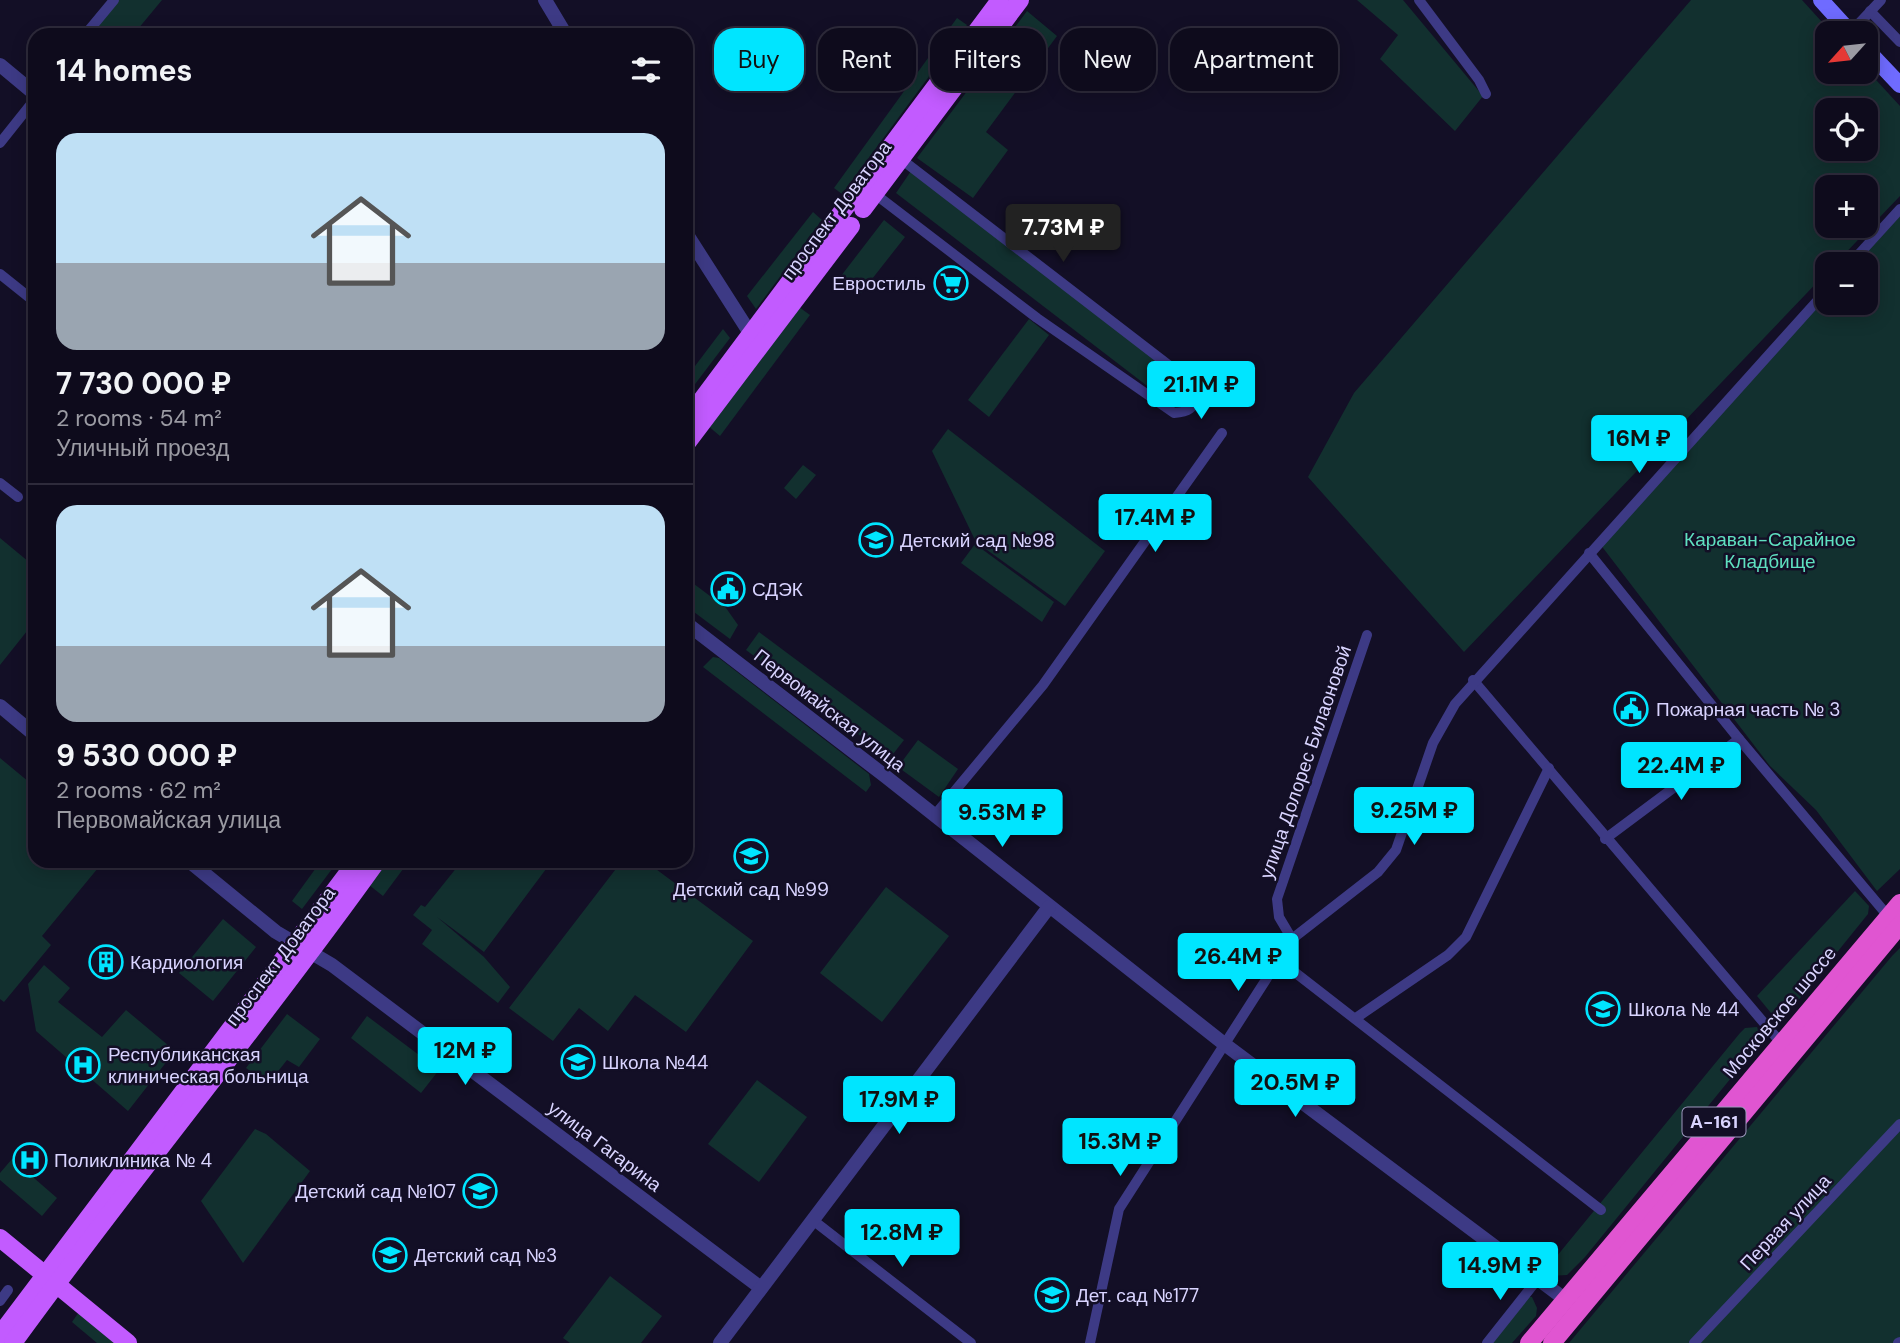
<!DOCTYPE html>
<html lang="en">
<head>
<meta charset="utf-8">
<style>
	body { margin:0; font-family:"DM Sans",sans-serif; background:#171425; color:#f1f3f6; height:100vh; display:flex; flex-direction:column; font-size:26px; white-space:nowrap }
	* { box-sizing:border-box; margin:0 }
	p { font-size:23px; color:#9b9ba3 }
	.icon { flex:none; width:38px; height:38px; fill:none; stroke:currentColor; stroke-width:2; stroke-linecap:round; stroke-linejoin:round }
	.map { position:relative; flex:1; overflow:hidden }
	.sheet { position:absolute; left:28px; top:28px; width:665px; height:840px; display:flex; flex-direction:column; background:#0e0b1c; border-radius:21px; box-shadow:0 4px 18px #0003,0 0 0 2px #2e2b3b }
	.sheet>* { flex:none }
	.top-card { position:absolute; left:714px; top:28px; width:665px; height:63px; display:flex; gap:14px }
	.needle { width:46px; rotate:243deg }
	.buttons { position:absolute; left:1815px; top:21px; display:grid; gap:14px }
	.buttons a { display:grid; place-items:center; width:63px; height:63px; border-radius:14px; background:#0e0b1c; box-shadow:0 4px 18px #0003,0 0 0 2px #2e2b3b; font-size:35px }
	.price { position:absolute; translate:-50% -60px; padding:0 16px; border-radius:7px; background:#00e5ff; color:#111; font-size:23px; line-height:46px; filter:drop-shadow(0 2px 4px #0008) }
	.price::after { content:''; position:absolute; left:50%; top:42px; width:21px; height:16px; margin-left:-10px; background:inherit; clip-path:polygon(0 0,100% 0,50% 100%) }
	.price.active { background:#222; color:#fff }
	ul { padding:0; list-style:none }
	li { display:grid; align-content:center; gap:14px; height:371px; padding:0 28px }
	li+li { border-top:2px solid #2e2b3b }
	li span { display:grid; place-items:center; height:217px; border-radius:21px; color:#555 }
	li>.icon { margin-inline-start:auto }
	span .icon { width:126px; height:126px; fill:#fffc; stroke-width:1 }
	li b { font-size:30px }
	h2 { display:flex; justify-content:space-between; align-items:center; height:84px; padding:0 28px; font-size:30px }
	.chip { padding:0 24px; border-radius:21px; background:#0e0b1c; box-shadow:0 4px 18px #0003,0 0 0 2px #2e2b3b; font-size:24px; line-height:63px }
	.chip.active { background:#00e5ff; color:#111 }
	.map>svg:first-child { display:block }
	.green { fill:#12302f; fill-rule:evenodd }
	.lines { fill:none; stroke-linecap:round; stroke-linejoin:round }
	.minor { stroke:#3d3a85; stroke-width:10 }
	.tertiary { stroke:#3d3a85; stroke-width:14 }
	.secondary { stroke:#6f6bff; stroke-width:16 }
	.primary { stroke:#c25bff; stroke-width:18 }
	.trunk { stroke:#e055d1; stroke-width:18 }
	.labels { text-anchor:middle; stroke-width:5; stroke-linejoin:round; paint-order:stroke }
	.shield { fill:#130f26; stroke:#9e99be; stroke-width:2 }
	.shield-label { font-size:18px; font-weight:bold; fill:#d9d4ff }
	.street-label { font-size:19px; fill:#d9d4ff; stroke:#130f26 }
	.poi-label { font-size:19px; fill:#d9d4ff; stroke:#130f26; text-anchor:start }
	.park-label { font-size:19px; fill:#5fe0c0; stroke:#130f26 }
</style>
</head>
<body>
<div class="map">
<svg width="1900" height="1343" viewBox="0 0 1900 1343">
	<rect width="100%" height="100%" fill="#130f26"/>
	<!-- green -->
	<g class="green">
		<polygon points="113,0 162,0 133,35 84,35"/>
		<polygon points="1357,0 1403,0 1483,96 1455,131 1380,59 1398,35"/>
		<path d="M 1691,0 L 1802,0 L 1832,33 L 1827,33 L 1827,72 L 1866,69 L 1900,106 L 1900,196 L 1835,264 L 1827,264 L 1827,272 L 1464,652 L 1308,477 L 1354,393 ZM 1827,110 L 1866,110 L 1866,149 L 1827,149 ZM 1827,187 L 1866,187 L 1866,226 L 1827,226 Z"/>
		<polygon points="1027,11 1057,36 986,132 1008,150 973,198 917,158"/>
		<polygon points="957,18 967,25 842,194 834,188"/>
		<polygon points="911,171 1188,383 1172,405 896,193"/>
		<polygon points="813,212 822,220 756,309 747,296"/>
		<polygon points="1900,216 1900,869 1877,891 1816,810 1770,766 1600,544 1827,294 1827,303 1866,303 1866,264 1855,264"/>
		<polygon points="884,220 905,237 861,293 841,276"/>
		<polygon points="799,307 810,315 720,436 707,425"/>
		<polygon points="1029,319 1049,335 989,417 968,400"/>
		<polygon points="723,329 730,338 686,396 686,378"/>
		<polygon points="948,429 1105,551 1065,606 976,542 932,451"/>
		<polygon points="803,465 816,475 796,499 784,488"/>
		<polygon points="0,538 35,567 35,621 0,665"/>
		<polygon points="975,544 1054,602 1042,622 961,563"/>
		<polygon points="686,578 726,608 738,625 730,639 686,606"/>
		<polygon points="759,632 904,740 890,758 746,650"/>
		<polygon points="713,657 719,658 869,774 871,785 866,792 703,667"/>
		<polygon points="918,740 958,769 939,797 898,767"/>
		<polygon points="0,758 35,787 35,861 90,861 98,868 42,936 51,945 4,1002 0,999"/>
		<polygon points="321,861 338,861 302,909 292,901"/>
		<polygon points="379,861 409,861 383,896 364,881"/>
		<polygon points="462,861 552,861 484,952 437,917 484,957 510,987 498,1003 422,944 432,930 413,915 421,905 425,907"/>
		<polygon points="622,861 645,861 753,941 686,1032 635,995 608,1031 579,1008 553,1041 509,1008"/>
		<polygon points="886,887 949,936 882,1022 820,973"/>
		<polygon points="1855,891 1869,906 1868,914 1784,1018 1776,1019 1757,996"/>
		<polygon points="223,919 256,947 213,1001 179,973"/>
		<polygon points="1900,948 1900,1343 1569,1343 1892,956"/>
		<polygon points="44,965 70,988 58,1002 102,1037 126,1010 175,1051 128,1111 36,1031 28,984"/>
		<polygon points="287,1014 320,1039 299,1067 287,1060 268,1084 246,1068"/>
		<polygon points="367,1016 439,1070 421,1093 351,1038"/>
		<polygon points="1757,1027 1762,1040 1585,1257 1567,1275 1550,1276 1547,1264 1552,1262 1740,1033 1745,1028"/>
		<polygon points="757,1080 807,1117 759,1182 708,1144"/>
		<polygon points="255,1129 266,1134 310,1171 243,1263 201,1201"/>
		<polygon points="12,1159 57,1198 42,1216 0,1180 0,1173"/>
		<polygon points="610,1276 662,1316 641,1343 570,1343 563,1338"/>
		<polygon points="1527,1297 1532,1297 1537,1308 1536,1316 1512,1343 1485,1343"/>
		<polygon points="79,1312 116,1343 97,1343 72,1322"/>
	</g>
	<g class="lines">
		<!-- minor -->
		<g class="minor">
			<polyline points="1419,0 1479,80 1486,94"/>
			<polyline points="1870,11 1900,42"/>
			<polyline points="1850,33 1881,0"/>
			<polyline points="85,35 114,0"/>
			<polyline points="0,143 35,99"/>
			<path d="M 875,194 L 1037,318 L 1174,413 C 1188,412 1194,409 1198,394 L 1188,380 L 901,159"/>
			<polyline points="1850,264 1900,209"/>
			<polyline points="0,274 35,302"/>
			<polyline points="0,483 18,497"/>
			<polyline points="1589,553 1739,739 1888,916"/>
			<polyline points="1473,680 1781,1043"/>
			<polyline points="934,816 1043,685 1222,433"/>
			<polyline points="1605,839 1739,739"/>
			<polyline points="1292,939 1279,917 1277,899 1367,635"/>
			<polyline points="1279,960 1601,1210"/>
			<polyline points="1356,1018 1448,955 1466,937 1549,768"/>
			<polyline points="814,1221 971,1343"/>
			<polyline points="0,1301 8,1290"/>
			<polyline points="1090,1343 1119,1209 1292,939 1378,872 1396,850 1433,743 1455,704 1827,290"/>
			<polyline points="1487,1343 1537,1280"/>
			<polyline points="1694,1343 1900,1124"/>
			<polyline points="1898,1343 1900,1342"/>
		</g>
		<!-- tertiary -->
		<g class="tertiary">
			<polyline points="545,0 566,35"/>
			<polyline points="0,65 35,94"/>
			<polyline points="686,233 755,341"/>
			<polyline points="686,623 885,776 1223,1043 1566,1300"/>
			<polyline points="0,706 35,735"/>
			<polyline points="189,861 276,932 332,965 761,1288"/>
			<polyline points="720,1343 1049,907"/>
		</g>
		<!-- secondary -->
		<g class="secondary">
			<polyline points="1821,0 1851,33"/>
			<polyline points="1866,49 1900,85"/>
		</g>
		<!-- primary -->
		<g class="primary">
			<polyline points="863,209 1020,0"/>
			<polyline points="686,421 1000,0"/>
			<polyline points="686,444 851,226"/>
			<polyline points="0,1238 128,1343"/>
			<polyline points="0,1335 357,861"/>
			<path d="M 13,1343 C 131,1180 260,1025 377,861"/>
		</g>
		<!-- trunk -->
		<g class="trunk">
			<polyline points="1529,1343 1900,903"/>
			<polyline points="1552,1343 1900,925"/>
		</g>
	</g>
	<!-- icons -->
	<defs>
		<symbol id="supermarket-ring" viewBox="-11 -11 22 22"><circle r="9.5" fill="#130f26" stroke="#00e5ff" stroke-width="1.5"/><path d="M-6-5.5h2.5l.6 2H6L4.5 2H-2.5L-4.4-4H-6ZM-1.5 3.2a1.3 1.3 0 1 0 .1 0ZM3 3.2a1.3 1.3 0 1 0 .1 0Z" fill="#00e5ff"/></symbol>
		<symbol id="school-ring" viewBox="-11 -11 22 22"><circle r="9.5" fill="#130f26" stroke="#00e5ff" stroke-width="1.5"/><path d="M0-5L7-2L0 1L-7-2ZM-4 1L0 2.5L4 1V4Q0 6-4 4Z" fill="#00e5ff"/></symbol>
		<symbol id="civic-ring" viewBox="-11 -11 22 22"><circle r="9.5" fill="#130f26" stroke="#00e5ff" stroke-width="1.5"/><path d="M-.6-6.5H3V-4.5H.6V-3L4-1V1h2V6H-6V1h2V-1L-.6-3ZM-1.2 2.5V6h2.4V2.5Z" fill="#00e5ff"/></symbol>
		<symbol id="building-ring" viewBox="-11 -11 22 22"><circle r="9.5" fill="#130f26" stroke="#00e5ff" stroke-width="1.5"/><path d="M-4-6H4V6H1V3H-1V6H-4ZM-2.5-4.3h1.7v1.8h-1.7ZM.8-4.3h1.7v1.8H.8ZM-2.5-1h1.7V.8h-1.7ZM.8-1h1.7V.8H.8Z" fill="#00e5ff"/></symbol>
		<symbol id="hospital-ring" viewBox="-11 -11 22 22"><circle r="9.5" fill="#130f26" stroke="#00e5ff" stroke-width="1.5"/><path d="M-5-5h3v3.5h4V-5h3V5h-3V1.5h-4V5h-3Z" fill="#00e5ff"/></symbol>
	</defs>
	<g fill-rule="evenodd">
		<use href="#supermarket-ring" x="932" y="264" width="38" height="38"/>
		<use href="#school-ring" x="857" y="521" width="38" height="38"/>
		<use href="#civic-ring" x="709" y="570" width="38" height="38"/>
		<use href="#civic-ring" x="1612" y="690" width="38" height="38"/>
		<use href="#school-ring" x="732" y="837" width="38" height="38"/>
		<use href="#building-ring" x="87" y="943" width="38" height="38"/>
		<use href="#school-ring" x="1584" y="990" width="38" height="38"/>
		<use href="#school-ring" x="559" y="1043" width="38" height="38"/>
		<use href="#hospital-ring" x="64" y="1046" width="38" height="38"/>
		<use href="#hospital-ring" x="11" y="1141" width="38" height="38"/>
		<use href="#school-ring" x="461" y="1172" width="38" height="38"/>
		<use href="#school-ring" x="371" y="1236" width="38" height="38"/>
		<use href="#school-ring" x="1033" y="1276" width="38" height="38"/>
	</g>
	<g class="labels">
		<!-- shield labels -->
		<rect class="shield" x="1682.5" y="1107.5" width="63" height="29" rx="5"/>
		<g class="shield-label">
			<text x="1714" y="1128">А-161</text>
		</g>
		<!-- street labels -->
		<g class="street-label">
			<text transform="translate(836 210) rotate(-53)" y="7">проспект Доватора</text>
			<text transform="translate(830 710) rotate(38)" y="7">Первомайская улица</text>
			<text transform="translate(1305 762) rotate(-71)" y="7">улица Долорес Билаоновой</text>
			<text transform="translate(280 956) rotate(-53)" y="7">проспект Доватора</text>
			<text transform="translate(1779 1012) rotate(-50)" y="7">Московское шоссе</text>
			<text transform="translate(605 1146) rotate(37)" y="7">улица Гагарина</text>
			<text transform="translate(1785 1222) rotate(-47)" y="7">Первая улица</text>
		</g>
		<!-- poi labels -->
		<g class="poi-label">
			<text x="926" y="290" text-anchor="end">Евростиль</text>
			<text x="900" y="547">Детский сад №98</text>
			<text x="752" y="596">СДЭК</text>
			<text x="1656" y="716">Пожарная часть № 3</text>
			<text x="751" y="896" text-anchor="middle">Детский сад №99</text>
			<text x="130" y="969">Кардиология</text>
			<text x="1628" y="1016">Школа № 44</text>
			<text x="108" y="1061">Республиканская<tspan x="108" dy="22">клиническая больница</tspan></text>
			<text x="602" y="1069">Школа №44</text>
			<text x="54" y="1167">Поликлиника № 4</text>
			<text x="456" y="1198" text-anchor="end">Детский сад №107</text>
			<text x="414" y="1262">Детский сад №3</text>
			<text x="1076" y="1302">Дет. сад №177</text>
		</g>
		<!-- park labels -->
		<g class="park-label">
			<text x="1770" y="546">Караван-Сарайное<tspan x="1770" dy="22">Кладбище</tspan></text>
		</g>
	</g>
</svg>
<div class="buttons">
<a><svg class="needle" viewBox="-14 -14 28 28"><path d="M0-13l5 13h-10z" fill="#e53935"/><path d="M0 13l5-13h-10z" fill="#9b9ba3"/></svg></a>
<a><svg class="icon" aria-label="locate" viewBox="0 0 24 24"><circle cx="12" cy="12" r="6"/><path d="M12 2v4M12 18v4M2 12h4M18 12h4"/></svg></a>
<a>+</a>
<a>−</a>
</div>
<b class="price active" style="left:1063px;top:264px">7.73M ₽</b>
<b class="price" style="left:1201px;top:421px">21.1M ₽</b>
<b class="price" style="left:1639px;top:475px">16M ₽</b>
<b class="price" style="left:1155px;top:554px">17.4M ₽</b>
<b class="price" style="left:1681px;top:802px">22.4M ₽</b>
<b class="price" style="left:1414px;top:847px">9.25M ₽</b>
<b class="price" style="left:1002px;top:849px">9.53M ₽</b>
<b class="price" style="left:1238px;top:993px">26.4M ₽</b>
<b class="price" style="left:465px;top:1087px">12M ₽</b>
<b class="price" style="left:1295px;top:1119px">20.5M ₽</b>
<b class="price" style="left:899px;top:1136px">17.9M ₽</b>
<b class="price" style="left:1120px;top:1178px">15.3M ₽</b>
<b class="price" style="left:902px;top:1269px">12.8M ₽</b>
<b class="price" style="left:1500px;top:1302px">14.9M ₽</b>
<div class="top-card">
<a class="chip active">Buy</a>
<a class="chip">Rent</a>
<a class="chip">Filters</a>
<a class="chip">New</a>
<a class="chip">Apartment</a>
</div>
<section class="sheet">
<h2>14 homes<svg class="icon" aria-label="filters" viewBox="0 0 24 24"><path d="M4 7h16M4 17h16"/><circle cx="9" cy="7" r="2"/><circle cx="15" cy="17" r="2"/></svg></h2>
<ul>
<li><span style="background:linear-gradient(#bfe0f5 60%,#9aa5b1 0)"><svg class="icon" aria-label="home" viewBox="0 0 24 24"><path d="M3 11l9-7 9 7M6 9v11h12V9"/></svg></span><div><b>7 730 000 ₽</b><p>2 rooms · 54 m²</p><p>Уличный проезд</p></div></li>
<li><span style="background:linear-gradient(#bfe0f5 65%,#9aa5b1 0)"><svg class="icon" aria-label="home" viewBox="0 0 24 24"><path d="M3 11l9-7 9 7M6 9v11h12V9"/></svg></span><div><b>9 530 000 ₽</b><p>2 rooms · 62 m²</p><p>Первомайская улица</p></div></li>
</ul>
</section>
</div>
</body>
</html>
